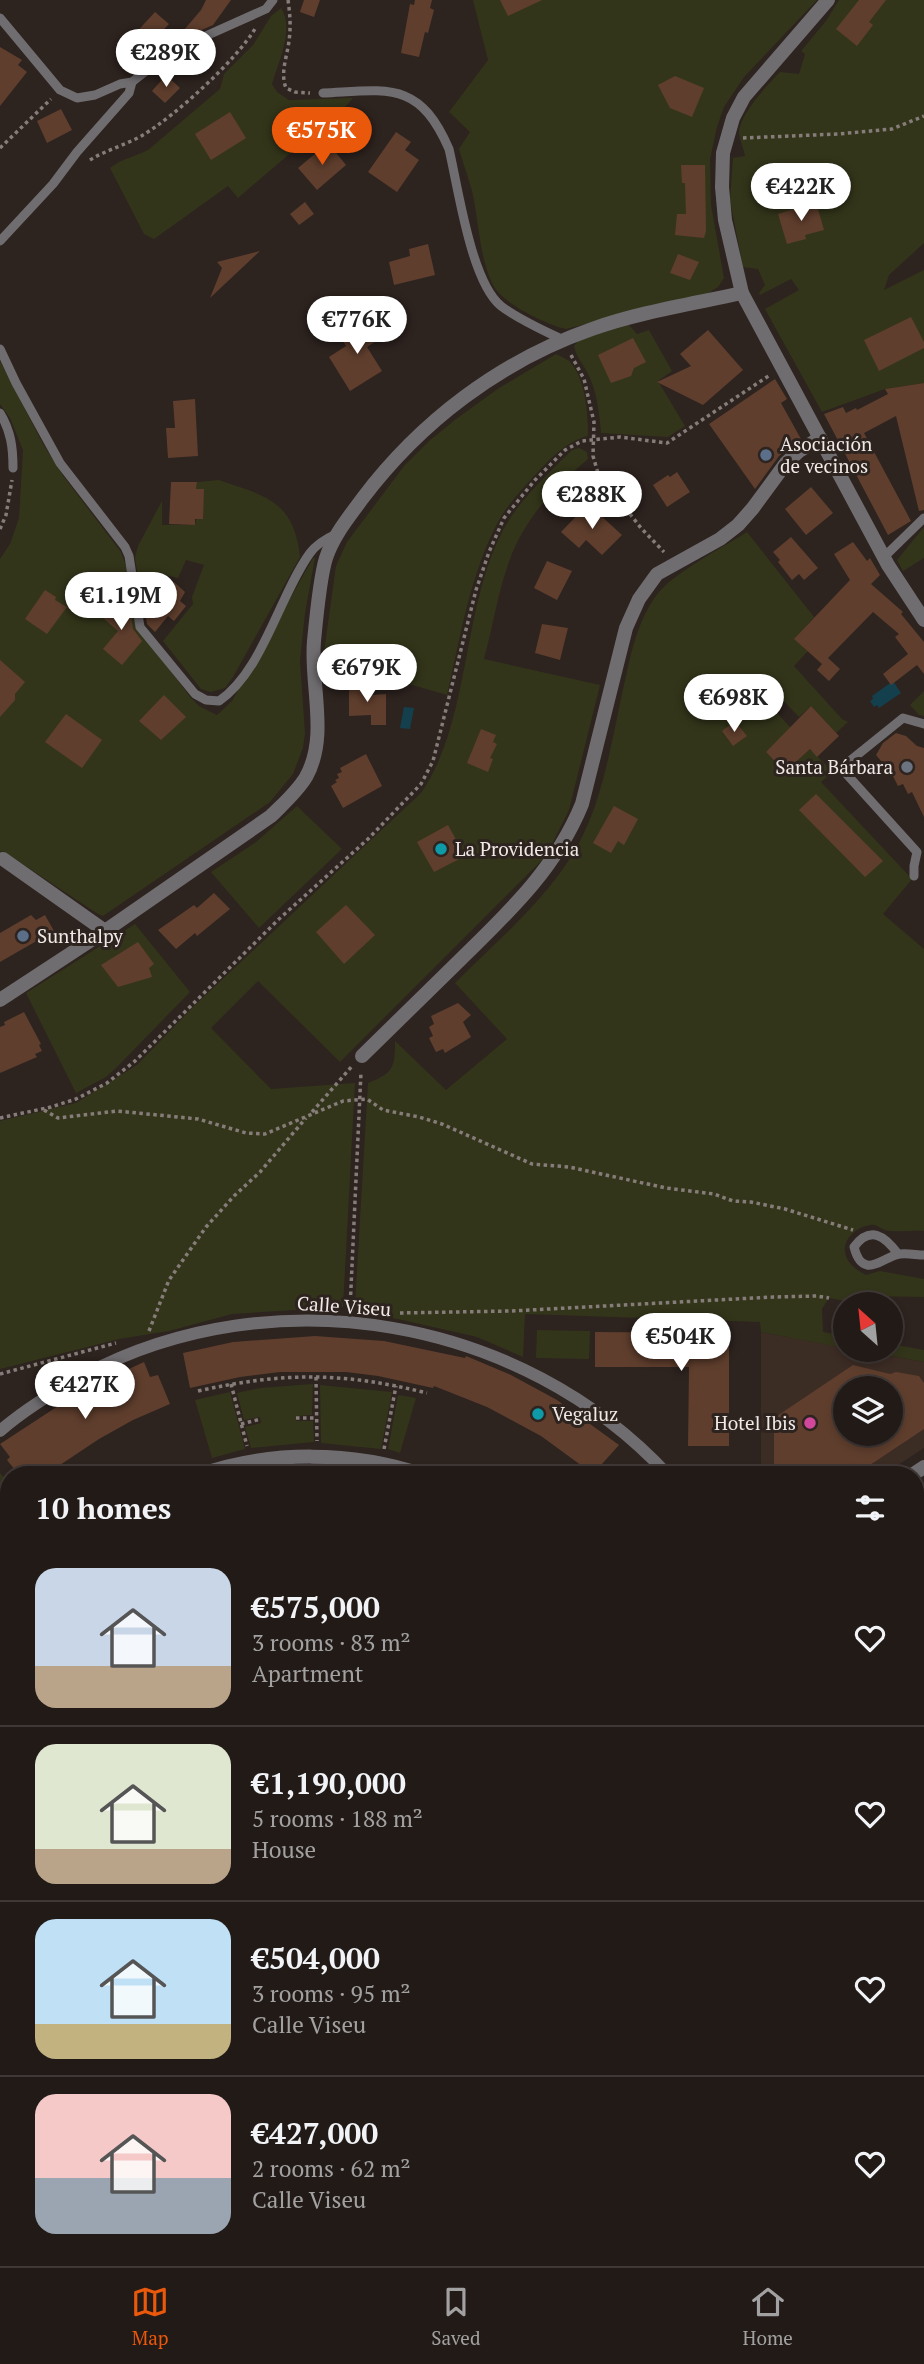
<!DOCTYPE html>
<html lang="en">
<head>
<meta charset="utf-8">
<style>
	body { margin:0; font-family:"PT Serif",serif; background:#2a2320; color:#f1f3f6; height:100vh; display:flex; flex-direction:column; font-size:26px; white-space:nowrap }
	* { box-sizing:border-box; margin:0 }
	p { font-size:23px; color:#a2a1a1 }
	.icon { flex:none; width:38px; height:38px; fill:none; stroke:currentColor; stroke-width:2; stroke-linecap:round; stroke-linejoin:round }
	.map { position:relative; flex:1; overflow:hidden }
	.side { position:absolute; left:0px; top:1466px; width:924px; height:800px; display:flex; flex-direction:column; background:#221a17; border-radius:28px 28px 0 0; box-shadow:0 4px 10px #0003,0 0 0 2px #3f3836 }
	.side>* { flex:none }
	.needle { width:46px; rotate:333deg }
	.controls { position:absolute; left:833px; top:1292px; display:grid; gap:14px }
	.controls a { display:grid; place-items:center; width:70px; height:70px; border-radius:50%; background:#221a17; box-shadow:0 4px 10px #0003,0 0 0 2px #3f3836; font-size:35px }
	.price { position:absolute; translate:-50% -60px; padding:0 16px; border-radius:24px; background:#fff; color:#222; font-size:23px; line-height:46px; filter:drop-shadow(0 2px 4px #0008) }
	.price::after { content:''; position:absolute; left:50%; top:42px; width:21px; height:16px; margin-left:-10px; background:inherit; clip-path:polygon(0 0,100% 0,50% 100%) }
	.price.on { background:#ea580c; color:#fff }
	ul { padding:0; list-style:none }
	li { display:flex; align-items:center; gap:21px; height:175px; padding:0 35px }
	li+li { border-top:2px solid #3f3836 }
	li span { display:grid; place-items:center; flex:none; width:196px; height:140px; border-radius:21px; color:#555 }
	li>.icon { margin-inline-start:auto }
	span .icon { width:84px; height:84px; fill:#fffc; stroke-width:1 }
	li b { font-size:30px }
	h2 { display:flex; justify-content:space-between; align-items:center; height:84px; padding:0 35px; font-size:30px }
	.menu { display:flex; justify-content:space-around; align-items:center; height:98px; border-top:2px solid #3f3836; background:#221a17; font-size:19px; color:#a2a1a1 }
	.menu a { display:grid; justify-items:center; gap:4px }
	.menu .on { color:#ea580c }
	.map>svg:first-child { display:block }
	.built { fill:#3b2c24; fill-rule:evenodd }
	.green { fill:#33351a }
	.water { fill:#14404e }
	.building { fill:#5f3e2d; fill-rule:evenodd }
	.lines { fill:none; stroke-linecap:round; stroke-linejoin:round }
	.path { stroke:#867d7a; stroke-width:3.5; stroke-dasharray:3.5 3.5; stroke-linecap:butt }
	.service { stroke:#706d71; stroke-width:9 }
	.pedestrian { stroke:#706d71; stroke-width:12 }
	.minor { stroke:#706d71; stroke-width:14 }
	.service-dot { fill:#5c6f8a; stroke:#2d231f; stroke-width:2.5 }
	.worship-dot { fill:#6b7280; stroke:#2d231f; stroke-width:2.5 }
	.culture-dot { fill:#0f9aa8; stroke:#2d231f; stroke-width:2.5 }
	.hotel-dot { fill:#d1479c; stroke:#2d231f; stroke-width:2.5 }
	.labels { text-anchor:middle; stroke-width:6; stroke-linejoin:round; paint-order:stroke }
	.poi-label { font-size:19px; fill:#f0e9e6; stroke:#2d231f; text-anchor:start }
	.street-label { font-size:19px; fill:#f0e9e6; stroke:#2d231f }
</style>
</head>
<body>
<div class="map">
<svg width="924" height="2266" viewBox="0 0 924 2266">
	<rect width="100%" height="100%" fill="#2d231f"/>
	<!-- built -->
	<g class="built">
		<path d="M 761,1332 L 924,1362 L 924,1448 L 883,1475 L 761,1475 ZM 845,1388 L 891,1388 L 891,1433 L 845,1433 Z"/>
		<polygon points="0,2038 9,2040 9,2258 88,2258 87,2266 0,2266"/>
	</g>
	<!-- green -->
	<g class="green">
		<path d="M 473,0 L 817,0 L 744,77 L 724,107 L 717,127 L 710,159 L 711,205 L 724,278 L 718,287 L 707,294 L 566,329 C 546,324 503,304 493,285 C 479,257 479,221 472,191 C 468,177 463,163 459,149 L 470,132 L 449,112 L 488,60 Z"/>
		<path d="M 839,0 L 924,0 L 924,243 L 889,275 L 884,290 L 924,270 L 924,383 L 885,389 L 822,412 L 765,309 L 799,290 L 791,279 L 760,295 L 759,293 L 765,285 L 758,269 L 743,267 L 730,200 L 733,158 L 745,156 C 744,149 740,141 739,134 C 738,116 768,84 780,72 L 799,74 L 805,54 L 801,51 L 826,21 Z"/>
		<path d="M 281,8 C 295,29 278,63 272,84 L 277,92 L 289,100 L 353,98 L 319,137 L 307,139 L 238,198 L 228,186 L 154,239 L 144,234 L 110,168 C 122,158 135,157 148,150 L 220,89 L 224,74 L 253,45 L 271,16 Z"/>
		<path d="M 629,325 L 637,334 L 649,330 L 672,371 L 658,381 L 685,426 L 668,437 L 601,433 C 599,412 597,390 587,372 C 582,362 576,357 574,346 L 580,339 Z"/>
		<path d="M 556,354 C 561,357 568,359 571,363 C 586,381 588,414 588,436 C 567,441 551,458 537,473 C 523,488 509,503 499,520 C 470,574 461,635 447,695 L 323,659 L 336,566 L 347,542 L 404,466 L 429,441 L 456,419 L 499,388 Z"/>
		<polygon points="0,361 44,446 64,477 121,552 126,566 139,629 191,698 199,706 217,715 232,701 313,558 315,558 305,613 300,661 305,733 303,748 293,774 270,802 103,916 98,914 3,851 0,852 0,559 10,544 19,518 23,450 10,418 0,404"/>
		<path d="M 579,448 L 587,452 L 588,459 C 555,487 525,518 510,559 C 498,591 493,626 484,659 L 600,685 L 569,810 L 546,856 L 340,1062 L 258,981 L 211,1028 L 271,1089 L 355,1083 L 343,1307 L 232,1314 L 169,1331 L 119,1339 L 0,1369 L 0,1121 L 76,1103 L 137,1065 L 193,1007 L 421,793 C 471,720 461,610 503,530 C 520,499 548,474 572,450 Z"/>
		<path d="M 219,480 C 266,496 294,501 300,557 L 233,677 L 225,688 L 211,692 L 201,689 L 163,641 L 193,604 L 192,597 L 204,565 L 186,560 L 178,578 L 152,572 L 140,589 L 135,558 L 138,546 L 162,501 L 162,525 L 195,525 L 204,489 L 196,489 L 197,482 Z"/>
		<polygon points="924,527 924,558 903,571 897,560"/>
		<path d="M 747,532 L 814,617 L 795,639 L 808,651 L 794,666 L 842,719 L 848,722 L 836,733 L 811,706 L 799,717 L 774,691 L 765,700 L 791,728 L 766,752 L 785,772 L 810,749 L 833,772 L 821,782 L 912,879 L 883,914 L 924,949 L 924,1231 C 914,1230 894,1233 885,1230 C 879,1228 877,1224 870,1225 C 856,1227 840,1241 846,1256 C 849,1265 858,1271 866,1275 L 880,1271 L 924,1279 L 924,1297 L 864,1296 L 846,1301 L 829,1298 L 822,1309 L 823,1332 L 845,1336 L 845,1348 L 761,1332 L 760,1322 L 525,1314 L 523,1357 L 477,1337 L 358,1310 L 355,1305 L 368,1083 C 393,1073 395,1068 395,1041 L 446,1090 L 507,1039 L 455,983 C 500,938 555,893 583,835 C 606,788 614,727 626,676 C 632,648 640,615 659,592 C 676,572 723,547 747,532 Z"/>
		<polygon points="924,691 924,716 919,715 910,705"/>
		<polygon points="297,806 342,849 259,928 211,872 256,842"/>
		<polygon points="135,924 190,992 118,1066 106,1077 76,1093 26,993"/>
		<polygon points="537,1330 590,1331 589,1359 536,1358"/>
		<polygon points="891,1344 924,1350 924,1362 854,1349 891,1349"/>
		<polygon points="313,1384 312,1415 296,1416 296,1421 313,1421 314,1442 251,1448 245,1427 261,1423 260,1417 244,1420 237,1393 260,1388"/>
		<polygon points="320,1385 392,1392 381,1449 321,1443"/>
		<polygon points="230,1392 245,1449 212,1458 195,1400"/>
		<polygon points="398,1395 416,1398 400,1453 388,1449"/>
		<polygon points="0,1473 9,1483 9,1610 0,1625"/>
		<polygon points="233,2258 356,2258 363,2262 373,2263 373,2266 231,2266"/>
		<polygon points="729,2258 757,2258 759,2265 729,2266"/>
	</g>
	<!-- water -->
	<g class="water">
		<polygon points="893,681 901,693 879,708 877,705 874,707 870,701 873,699 872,696"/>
		<polygon points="404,707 414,708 410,729 400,728"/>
	</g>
	<!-- building -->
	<g class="building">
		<polygon points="206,0 231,0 213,25 173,43 201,10"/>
		<polygon points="304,0 320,0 314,17 300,12"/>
		<polygon points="415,0 432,0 430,8 434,10 428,33 425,32 419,57 401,53 410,4 414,5"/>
		<polygon points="500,0 542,0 508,16"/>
		<polygon points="859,0 886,0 869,22 873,25 857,46 836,29"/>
		<polygon points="155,12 169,24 142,52 132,42 135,39 132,37"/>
		<polygon points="0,47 22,60 18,65 27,72 0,106"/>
		<polygon points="166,75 180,88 165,103 152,91"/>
		<polygon points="675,76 704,88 692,117 670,108 658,85"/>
		<polygon points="61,109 72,130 47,143 37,121"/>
		<polygon points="230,112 246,138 211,160 195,134"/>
		<polygon points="396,132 411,142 405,150 419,160 397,192 368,172"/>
		<polygon points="328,143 346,165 317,190 298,168"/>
		<polygon points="681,165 705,165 706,231 704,238 675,235 677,214 686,214 685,183 682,183"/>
		<polygon points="305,202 314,214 299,225 290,214"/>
		<polygon points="816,202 824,230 805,235 806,239 787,244 778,214"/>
		<polygon points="428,244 435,275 394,285 389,262 410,256 409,249"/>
		<polygon points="260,251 210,298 222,268 217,262"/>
		<polygon points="678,254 699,262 690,280 670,273"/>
		<polygon points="911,317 924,342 924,348 879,371 864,340"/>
		<polygon points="366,320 378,340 367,347 382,371 350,391 329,357 346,346 340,335"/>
		<polygon points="708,330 743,370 703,405 657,382 691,366 680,354"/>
		<polygon points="633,338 646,362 634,368 631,376 611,383 598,355"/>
		<polygon points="775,379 787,399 781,403 801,439 779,456 755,489 709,424"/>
		<polygon points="924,383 924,510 919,511 896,416 864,433 911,521 888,535 824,414 843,407 846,413 856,408 857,410 888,394 885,389"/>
		<polygon points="195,399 198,456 168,458 166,428 175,428 173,401"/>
		<polygon points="677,472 690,492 667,507 653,485 668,475 670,477"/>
		<polygon points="171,482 197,482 196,489 204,489 203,519 195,519 195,525 169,524"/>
		<polygon points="811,487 833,513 806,535 785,509"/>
		<polygon points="588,504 622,535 602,555 586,540 579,548 561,532"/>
		<polygon points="791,537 818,568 804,580 799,574 792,580 778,562 780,560 773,552"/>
		<polygon points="853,542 867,561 870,558 880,575 871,584 903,612 901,614 924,642 924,674 917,665 891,685 883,674 908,654 895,637 899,634 873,612 828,658 840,669 829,681 817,670 822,664 794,639 850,580 834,554"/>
		<polygon points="547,561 572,571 557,600 534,588"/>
		<polygon points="174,582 185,592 180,601 186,606 174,621 168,616 155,632 147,624 144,605 159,586 166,591"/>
		<polygon points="45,590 56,597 55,600 67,607 47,634 25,619"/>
		<polygon points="118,598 130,608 133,629 142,641 122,665 103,649 118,631 102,617"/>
		<polygon points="542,624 568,628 560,660 535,653"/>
		<polygon points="0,660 25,682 15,694 15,700 0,717"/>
		<polygon points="349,685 371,685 371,695 386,694 386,725 371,725 371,715 349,716"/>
		<polygon points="164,695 186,717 161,740 139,721"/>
		<polygon points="811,706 839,736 817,757 810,749 785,772 766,752"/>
		<polygon points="66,714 102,740 82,768 45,742"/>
		<polygon points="735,721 747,736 733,746 722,731"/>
		<polygon points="481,729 496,735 493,742 497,744 490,758 493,759 488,772 467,763"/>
		<polygon points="896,733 906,736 917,746 924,748 924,817 912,792 908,794 903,784 898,786 892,774 876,755 883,743"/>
		<polygon points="366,754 382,786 343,808 331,786 337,782 335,780 339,778 337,774 342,772 340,768"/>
		<polygon points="816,794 883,861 865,877 799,810"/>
		<polygon points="614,806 638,819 624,845 618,841 611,853 593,843"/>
		<polygon points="448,825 465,856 434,872 417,842"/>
		<polygon points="214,893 230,909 197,936 195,933 176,949 158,930 194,905 197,908"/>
		<polygon points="346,905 375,935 344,964 316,932"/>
		<polygon points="31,915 36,920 45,915 54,931 0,962 0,933"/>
		<polygon points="138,942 154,964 149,968 152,977 118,987 101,965"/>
		<polygon points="458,1003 471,1015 463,1022 471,1037 445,1053 443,1049 436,1052 429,1038 433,1036 429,1027 434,1024 431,1016"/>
		<polygon points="24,1012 41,1044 39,1045 42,1051 35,1054 37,1057 0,1073 0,1027 5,1025 4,1022"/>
		<polygon points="595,1332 729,1333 729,1446 688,1446 689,1367 595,1367"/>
		<polygon points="315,1336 384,1341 465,1358 466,1356 511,1375 557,1400 619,1445 593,1474 541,1436 487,1407 434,1386 433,1388 378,1376 346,1372 280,1372 240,1377 190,1388 183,1353 233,1342"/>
		<polygon points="144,1362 150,1377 158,1375 170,1404 133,1420 99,1439 45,1475 19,1475 7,1460 10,1457 0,1444 81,1391"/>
		<path d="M 853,1365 L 890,1374 L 896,1372 L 919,1376 L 924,1383 L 924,1429 L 855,1475 L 774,1475 L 774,1418 ZM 845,1388 L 891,1388 L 891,1433 L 845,1433 Z"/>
	</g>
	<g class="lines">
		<!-- path -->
		<g class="path">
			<path d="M 288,0 C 290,14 291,27 289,41 C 287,57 280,73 286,88 L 295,92 L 310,93"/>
			<polyline points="743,138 838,134 892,129 924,116"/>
			<polyline points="0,148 51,99"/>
			<path d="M 90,160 C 106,150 126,145 143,135 C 175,116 238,59 256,27"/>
			<polyline points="571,355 584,379 594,422 593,456 598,473 641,528 664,552"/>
			<polyline points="0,529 6,515 12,480"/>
			<polyline points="44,1110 58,1118 117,1111 198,1119 246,1133 265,1134 343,1101 367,1099 383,1110 419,1117 442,1124 532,1164 569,1167 666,1188 714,1194 733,1201 751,1202 785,1209 853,1230"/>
			<polyline points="312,1112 353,1065"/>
			<polyline points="0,1118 51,1107 76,1099 107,1083 135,1061 279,919 368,839 421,784 433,761 476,590 489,552 504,518 535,480 565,450 582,441 620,437 667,443 770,375"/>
			<polyline points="350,1309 361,1072"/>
			<polyline points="400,1313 511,1311 773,1297 817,1296 829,1298"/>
			<polyline points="149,1331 169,1280 206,1227 234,1196 260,1172 306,1118"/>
			<polyline points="0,1374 116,1343"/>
			<polyline points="316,1377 317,1441"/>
			<polyline points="231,1384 247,1446"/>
			<path d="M 198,1391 C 284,1372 342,1372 427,1393"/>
			<polyline points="296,1418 317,1418"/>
			<polyline points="241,1424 261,1419"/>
			<polyline points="384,1449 396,1386"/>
			<polyline points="88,2258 91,2259 90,2266"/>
			<polyline points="850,2258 850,2266"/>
			<polyline points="782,2266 782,2258"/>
		</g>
		<!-- service -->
		<g class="service">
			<polyline points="0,18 60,90 77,98 95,95 120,84 132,82 170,52 266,9 273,0"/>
			<path d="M 323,93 C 388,90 419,80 449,149 C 458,187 471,282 501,306 C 519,320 543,330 563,340"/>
			<polyline points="0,241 53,184 77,152 129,93 132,82"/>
			<path d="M 0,349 L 16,383 L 60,463 L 125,547 L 129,556 L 140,627 L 195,694 L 206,700 L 219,701 C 263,671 279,596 310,553 C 316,545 327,538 336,534"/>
			<path d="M 0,413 C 11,431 13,448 13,468"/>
			<polyline points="884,557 924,518"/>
			<polyline points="914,876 914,866 917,852 841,768 903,718 924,724"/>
			<path d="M 898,1254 C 885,1236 870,1225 854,1247 C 863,1282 883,1256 900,1254 C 908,1253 917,1255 924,1255"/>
			<polyline points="886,2258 886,2266"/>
			<polyline points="897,2258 897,2266"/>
		</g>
		<!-- pedestrian -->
		<g class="pedestrian">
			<path d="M 0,1431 C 25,1409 55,1391 84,1375 C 274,1274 522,1317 668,1475"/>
			<polyline points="669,2266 669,2258"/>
		</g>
		<!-- minor -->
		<g class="minor">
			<polyline points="828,0 744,97 733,118 723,153 722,187 725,220 742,293 888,565 924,620"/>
			<polyline points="3,859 105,931"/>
			<path d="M 0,1000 L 105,931 L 271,816 C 283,804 297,792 306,777 C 329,736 310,685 314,641 C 316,620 320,577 326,558 C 333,536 349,517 362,499 C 420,422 500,361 592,329 C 640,312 692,304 742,293"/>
			<path d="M 362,1056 C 395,1024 428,991 461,959 C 509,912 556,868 582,804 L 626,628 L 639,599 L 657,574 L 720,539 L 738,525 L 753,508 L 786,463 L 799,451 L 820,438"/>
			<path d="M 199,1475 C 270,1450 353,1451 424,1475"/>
			<polyline points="912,1475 924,1467"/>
			<polyline points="0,1662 9,1642"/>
			<polyline points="0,1752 9,1753"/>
			<polyline points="0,2009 9,2011"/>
			<polyline points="436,2258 436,2266"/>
			<polyline points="113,2266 114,2258"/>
			<polyline points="923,2266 921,1560 924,1548"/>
		</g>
	</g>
	<!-- markers -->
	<g class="service-dot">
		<circle cx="766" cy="455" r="7"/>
		<circle cx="23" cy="936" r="7"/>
	</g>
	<circle class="worship-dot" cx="907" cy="767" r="7"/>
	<g class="culture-dot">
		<circle cx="441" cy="849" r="7"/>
		<circle cx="538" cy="1414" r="7"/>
	</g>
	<circle class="hotel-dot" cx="810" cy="1423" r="7"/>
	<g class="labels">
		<!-- poi labels -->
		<g class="poi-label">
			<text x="780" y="451">Asociación<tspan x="780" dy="22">de vecinos</tspan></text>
			<text x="893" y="774" text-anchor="end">Santa Bárbara</text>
			<text x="455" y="856">La Providencia</text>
			<text x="37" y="943">Sunthalpy</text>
			<text x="552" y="1421">Vegaluz</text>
			<text x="796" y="1430" text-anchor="end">Hotel Ibis</text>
		</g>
		<!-- street labels -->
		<g class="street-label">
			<text transform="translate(344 1306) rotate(4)" y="7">Calle Viseu</text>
		</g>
	</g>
</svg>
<div class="controls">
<a><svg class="needle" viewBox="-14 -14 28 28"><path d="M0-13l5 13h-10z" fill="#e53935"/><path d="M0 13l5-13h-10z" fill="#a2a1a1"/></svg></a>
<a><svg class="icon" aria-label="layers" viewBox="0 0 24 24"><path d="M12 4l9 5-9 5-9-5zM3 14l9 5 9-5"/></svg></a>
</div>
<b class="price" style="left:166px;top:89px">€289K</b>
<b class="price on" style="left:322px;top:167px">€575K</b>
<b class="price" style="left:801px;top:223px">€422K</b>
<b class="price" style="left:357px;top:356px">€776K</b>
<b class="price" style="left:592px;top:531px">€288K</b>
<b class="price" style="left:121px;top:632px">€1.19M</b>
<b class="price" style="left:367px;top:704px">€679K</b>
<b class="price" style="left:734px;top:734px">€698K</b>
<b class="price" style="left:681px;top:1373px">€504K</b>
<b class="price" style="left:85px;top:1421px">€427K</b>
<section class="side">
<h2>10 homes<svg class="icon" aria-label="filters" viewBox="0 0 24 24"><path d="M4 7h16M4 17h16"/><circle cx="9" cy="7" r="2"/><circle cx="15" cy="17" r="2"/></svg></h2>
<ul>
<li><span style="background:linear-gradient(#c9d6e8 70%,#b9a48a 0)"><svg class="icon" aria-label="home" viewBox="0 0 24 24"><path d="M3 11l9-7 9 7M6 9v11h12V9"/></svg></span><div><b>€575,000</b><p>3 rooms · 83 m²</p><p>Apartment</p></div><svg class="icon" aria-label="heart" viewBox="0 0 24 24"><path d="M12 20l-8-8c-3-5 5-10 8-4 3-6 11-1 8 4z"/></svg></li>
<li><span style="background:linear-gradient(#dfe7d0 75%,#b9a48a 0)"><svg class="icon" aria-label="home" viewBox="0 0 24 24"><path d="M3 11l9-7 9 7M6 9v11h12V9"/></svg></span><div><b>€1,190,000</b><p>5 rooms · 188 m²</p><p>House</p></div><svg class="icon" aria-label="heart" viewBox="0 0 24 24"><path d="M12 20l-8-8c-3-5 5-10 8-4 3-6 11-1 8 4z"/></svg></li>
<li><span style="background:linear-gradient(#bfe0f5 75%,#c2b280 0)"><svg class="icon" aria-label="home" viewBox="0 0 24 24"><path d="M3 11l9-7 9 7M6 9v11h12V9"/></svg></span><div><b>€504,000</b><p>3 rooms · 95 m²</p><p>Calle Viseu</p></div><svg class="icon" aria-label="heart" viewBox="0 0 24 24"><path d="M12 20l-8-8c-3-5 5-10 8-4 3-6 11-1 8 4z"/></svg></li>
<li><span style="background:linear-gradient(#f6c9c9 60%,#9aa5b1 0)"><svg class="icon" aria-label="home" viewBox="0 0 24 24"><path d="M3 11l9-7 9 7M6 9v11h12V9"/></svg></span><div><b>€427,000</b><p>2 rooms · 62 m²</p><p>Calle Viseu</p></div><svg class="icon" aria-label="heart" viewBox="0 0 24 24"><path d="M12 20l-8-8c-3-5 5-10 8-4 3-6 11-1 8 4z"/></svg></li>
</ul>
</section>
</div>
<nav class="menu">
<a class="on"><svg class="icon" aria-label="map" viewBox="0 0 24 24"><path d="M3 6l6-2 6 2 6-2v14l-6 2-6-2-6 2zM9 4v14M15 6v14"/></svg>Map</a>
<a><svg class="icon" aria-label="saved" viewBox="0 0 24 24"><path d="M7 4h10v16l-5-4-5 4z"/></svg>Saved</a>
<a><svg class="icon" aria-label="home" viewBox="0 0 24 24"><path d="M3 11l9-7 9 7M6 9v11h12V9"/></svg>Home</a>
</nav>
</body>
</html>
